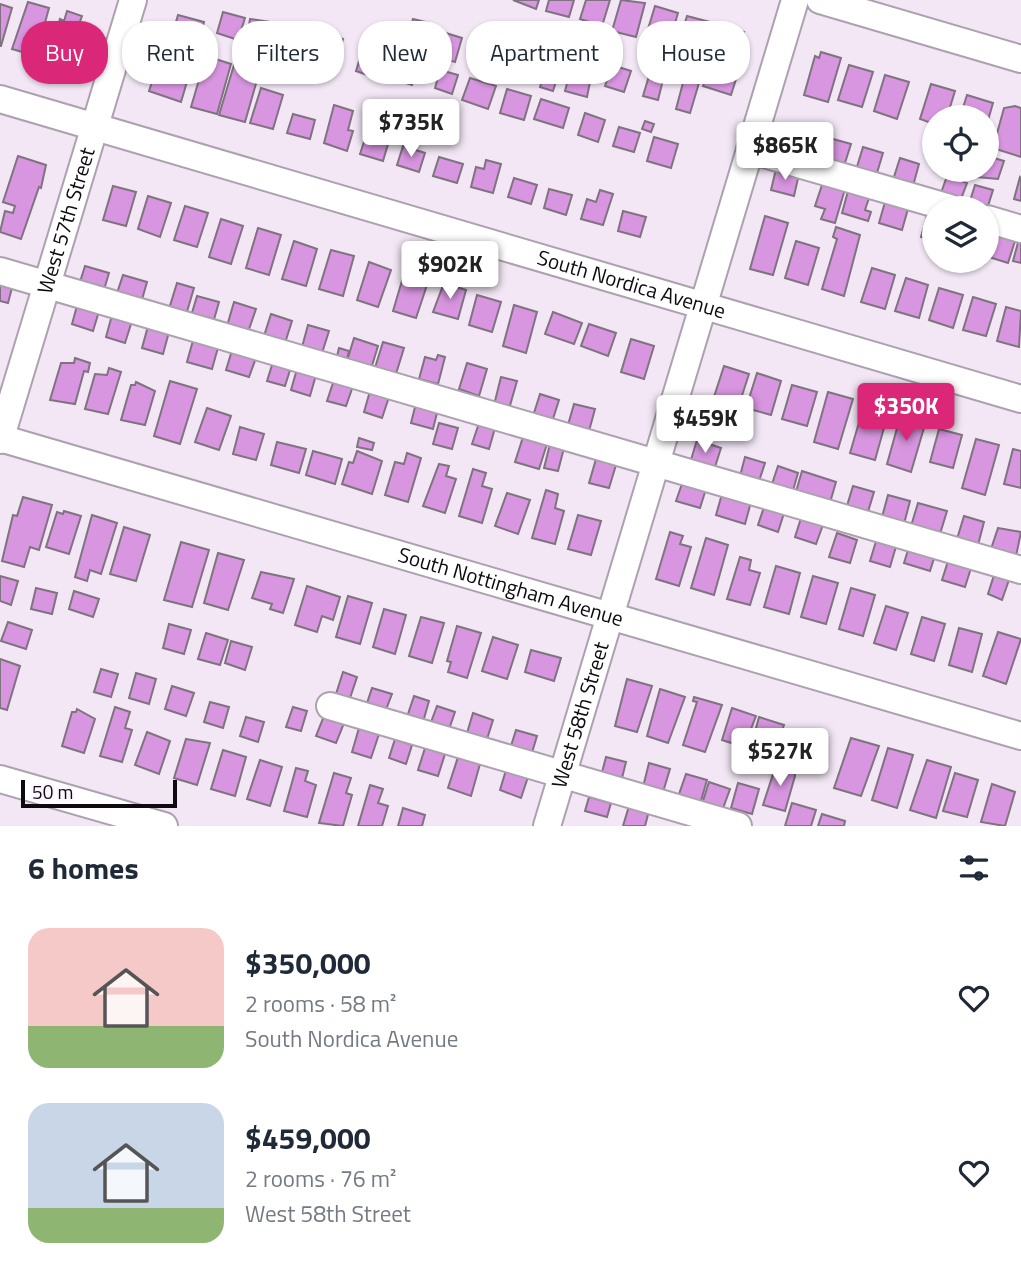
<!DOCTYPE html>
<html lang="en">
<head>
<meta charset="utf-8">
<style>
	body { margin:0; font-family:"Titillium Web",sans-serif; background:#f6f6f7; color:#1f2937; height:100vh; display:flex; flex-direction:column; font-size:26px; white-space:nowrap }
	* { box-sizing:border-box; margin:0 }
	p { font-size:23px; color:#747a83 }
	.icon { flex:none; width:38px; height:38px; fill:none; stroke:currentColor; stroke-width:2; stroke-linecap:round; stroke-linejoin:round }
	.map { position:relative; height:826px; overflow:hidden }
	.side { display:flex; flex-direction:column; background:#fff; flex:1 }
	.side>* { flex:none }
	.top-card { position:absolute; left:21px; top:21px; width:980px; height:63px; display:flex; gap:14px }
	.buttons { position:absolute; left:922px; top:105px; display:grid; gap:14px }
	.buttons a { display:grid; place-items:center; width:77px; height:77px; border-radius:50%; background:#fff; box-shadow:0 2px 5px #0004; font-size:35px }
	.scale { position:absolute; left:21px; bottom:18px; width:156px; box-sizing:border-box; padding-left:7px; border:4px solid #0e0a0f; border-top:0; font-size:19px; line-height:24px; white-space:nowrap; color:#0e0a0f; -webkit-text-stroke:5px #fdf6fe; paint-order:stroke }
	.price { position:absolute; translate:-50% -60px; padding:0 16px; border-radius:7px; background:#fff; color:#222; font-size:23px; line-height:46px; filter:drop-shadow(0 2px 4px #0008) }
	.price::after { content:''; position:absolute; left:50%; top:42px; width:21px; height:16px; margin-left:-10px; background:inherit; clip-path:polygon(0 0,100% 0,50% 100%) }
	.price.current { background:#db2777; color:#fff }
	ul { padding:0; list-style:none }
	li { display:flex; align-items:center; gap:21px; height:175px; padding:0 28px }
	li span { display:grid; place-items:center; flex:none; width:196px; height:140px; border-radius:21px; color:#555 }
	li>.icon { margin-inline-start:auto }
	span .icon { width:84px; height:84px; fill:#fffc; stroke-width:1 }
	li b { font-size:30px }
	h2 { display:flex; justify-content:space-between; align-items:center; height:84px; padding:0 28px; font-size:30px }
	.chip { padding:0 24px; border-radius:28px; background:#fff; box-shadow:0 2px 5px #0004; font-size:24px; line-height:63px }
	.chip.current { background:#db2777; color:#fff }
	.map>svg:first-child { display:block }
	.building { fill:#d896e0; stroke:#7e737f; stroke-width:2 }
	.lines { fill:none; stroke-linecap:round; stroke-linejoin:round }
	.minor-casing { stroke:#aca1ae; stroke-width:30 }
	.minor { stroke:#fff; stroke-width:26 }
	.labels { text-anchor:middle; stroke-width:6; stroke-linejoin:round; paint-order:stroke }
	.street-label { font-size:21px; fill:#0e0a0f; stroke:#fdf6fe }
</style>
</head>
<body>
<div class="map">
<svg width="1021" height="826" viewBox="0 0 1021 826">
	<rect width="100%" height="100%" fill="#f3e7f5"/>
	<!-- building -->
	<g class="building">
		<polygon points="513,0 539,0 536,9"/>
		<polygon points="549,0 574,0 569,17 546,11"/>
		<polygon points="586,0 610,0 602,26 580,19"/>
		<polygon points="621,0 645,3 636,37 612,31"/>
		<polygon points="28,2 49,8 36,56 12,49"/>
		<polygon points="0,4 12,8 1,46 0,46"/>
		<polygon points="655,6 678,13 668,47 645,39"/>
		<polygon points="67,11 82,16 79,24 93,28 88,44 82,42 73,71 47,63 60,19 64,21"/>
		<polygon points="223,12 245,18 238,40 217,33"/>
		<polygon points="178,15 204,22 197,45 189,44 186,55 194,58 181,102 149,91 163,48 171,51 175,40 171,39"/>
		<polygon points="687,16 710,22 697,65 683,61 686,52 677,49"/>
		<polygon points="250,19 271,22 267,46 246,43"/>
		<polygon points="413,19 430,23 423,45 407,39"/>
		<polygon points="721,26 744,32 731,73 737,76 731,95 703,86"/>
		<polygon points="294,27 309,31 302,54 287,49"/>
		<polygon points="433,29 462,38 455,62 426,53"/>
		<polygon points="326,34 343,39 336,64 319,59"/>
		<polygon points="481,34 496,38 490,61 475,57"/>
		<polygon points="504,46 527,53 520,76 497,69"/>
		<polygon points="363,48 383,54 376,78 356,71"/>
		<polygon points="821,52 841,58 828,102 804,95 815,56 819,58"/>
		<polygon points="206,56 231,64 217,114 191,107"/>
		<polygon points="399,59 418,65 412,85 393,79"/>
		<polygon points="234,65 259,73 245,122 219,115"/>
		<polygon points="612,65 631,71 624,92 605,86"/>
		<polygon points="849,65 873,72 862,107 838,100"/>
		<polygon points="546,68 559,72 553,91 540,87"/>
		<polygon points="440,70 458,75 452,94 435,88"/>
		<polygon points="570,72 591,77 587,97 565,91"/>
		<polygon points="885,75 909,82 897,119 874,111"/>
		<polygon points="649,76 663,80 658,100 643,96"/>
		<polygon points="470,78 496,86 488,109 462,100"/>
		<polygon points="684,79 699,83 690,113 676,109"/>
		<polygon points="931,84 955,91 947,117 934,117 934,124 920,119"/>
		<polygon points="261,88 283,95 273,129 250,123"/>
		<polygon points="507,89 531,96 524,120 500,113"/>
		<polygon points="967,95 993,103 987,124 987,117 960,117"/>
		<polygon points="541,99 569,108 563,128 534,119"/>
		<polygon points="334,105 353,111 348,130 353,131 347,151 324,143"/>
		<polygon points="1015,106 1021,108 1021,157 993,148 1004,108"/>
		<polygon points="585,113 605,120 598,142 578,135"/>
		<polygon points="293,114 315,120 310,139 287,133"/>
		<polygon points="372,117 394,124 383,161 360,154"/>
		<polygon points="645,121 654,124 651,132 642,129"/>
		<polygon points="619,127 640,133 634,152 613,146"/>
		<polygon points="790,132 811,138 806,157 785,152"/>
		<polygon points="654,137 678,144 671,168 647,161"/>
		<polygon points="826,137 851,144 844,166 820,159"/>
		<polygon points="403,146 425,153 419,172 397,165"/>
		<polygon points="863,147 883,153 876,176 856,170"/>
		<polygon points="18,156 46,165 41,188 39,187 21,239 0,232 5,211 13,213 15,206 3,202"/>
		<polygon points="987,156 1004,161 998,179 977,177 979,170 987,170"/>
		<polygon points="439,157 463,164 457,183 433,176"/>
		<polygon points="900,158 919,164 913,186 893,180"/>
		<polygon points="486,160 501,164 493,193 471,187 476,167 484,169"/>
		<polygon points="776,169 799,174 794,196 771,190"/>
		<polygon points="947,176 967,183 961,199 941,193"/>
		<polygon points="1020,177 1021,178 1021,201 1014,199"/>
		<polygon points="514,178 537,185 531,204 508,197"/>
		<polygon points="823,182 845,189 835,223 821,219 825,209 815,206"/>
		<polygon points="975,185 993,190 988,206 970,201"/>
		<polygon points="113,186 136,192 126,226 103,220"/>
		<polygon points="549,189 572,195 566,215 544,208"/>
		<polygon points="600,190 613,194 603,225 581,219 587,199 596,202"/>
		<polygon points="848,191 869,198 865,210 871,212 868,221 842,213"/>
		<polygon points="148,196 171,203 160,237 138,229"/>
		<polygon points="885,202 908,209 902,230 879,223"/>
		<polygon points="185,206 208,213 197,247 174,240"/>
		<polygon points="623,211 646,217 640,237 618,231"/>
		<polygon points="765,216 788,223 773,275 750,269"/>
		<polygon points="927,216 934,218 934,240 921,237"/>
		<polygon points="221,219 243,226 231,264 209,257"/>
		<polygon points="836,227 860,235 844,296 822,289 837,239 833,237"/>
		<polygon points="258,228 281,235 269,275 246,268"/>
		<polygon points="995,235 1015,241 1008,263 989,257"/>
		<polygon points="1019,239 1021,240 1021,263 1013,261"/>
		<polygon points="294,241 317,249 306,286 282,279"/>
		<polygon points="796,241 819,248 808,285 785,278"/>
		<polygon points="331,250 354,256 343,296 319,289"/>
		<polygon points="369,262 391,270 378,307 357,300"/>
		<polygon points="85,266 109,273 103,293 79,285"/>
		<polygon points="872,268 895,275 885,309 861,302"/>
		<polygon points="404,274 428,282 416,318 393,311"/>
		<polygon points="123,275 147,282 141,303 116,296"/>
		<polygon points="906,278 928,285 919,318 895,311"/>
		<polygon points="0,280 13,284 8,303 0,301"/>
		<polygon points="177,283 194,288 186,315 169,309"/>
		<polygon points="444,283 466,290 458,319 433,312"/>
		<polygon points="939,288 963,295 953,328 929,320"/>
		<polygon points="477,295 501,302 492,332 469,325"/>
		<polygon points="197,296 219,302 213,323 191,316"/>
		<polygon points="973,297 996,304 986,336 963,330"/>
		<polygon points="78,302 100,308 93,331 72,324"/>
		<polygon points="234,302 256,309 248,332 227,326"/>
		<polygon points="514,305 537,312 526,353 503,346"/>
		<polygon points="1006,307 1021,311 1019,347 997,341"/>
		<polygon points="553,312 582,323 574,344 545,334"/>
		<polygon points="271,314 292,321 285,343 264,336"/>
		<polygon points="112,315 132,321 125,343 106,337"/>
		<polygon points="589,324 616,333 608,356 581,346"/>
		<polygon points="308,325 329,331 322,353 302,347"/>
		<polygon points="148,326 169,332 163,354 142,348"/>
		<polygon points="194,337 219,344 212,369 187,362"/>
		<polygon points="354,338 378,346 371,369 347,361"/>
		<polygon points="631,339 654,346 644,379 621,372"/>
		<polygon points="383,342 404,348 395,377 374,371"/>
		<polygon points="233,347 257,355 249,377 226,370"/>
		<polygon points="339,348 349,351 347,359 337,356"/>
		<polygon points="438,355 445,357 438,384 419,379 425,357 436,360"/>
		<polygon points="75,358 90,363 88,372 84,371 75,404 50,400 61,363 74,363"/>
		<polygon points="273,362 291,367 285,386 267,381"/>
		<polygon points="467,363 487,369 479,396 459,389"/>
		<polygon points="724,366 749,374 736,414 711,406"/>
		<polygon points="109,368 121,372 108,414 85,409 95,374 107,375"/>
		<polygon points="297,369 316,375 310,396 291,390"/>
		<polygon points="757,373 781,381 771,415 746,408"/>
		<polygon points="501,377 517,381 509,409 494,405"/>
		<polygon points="334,380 353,386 346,406 327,401"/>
		<polygon points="170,381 197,389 180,444 154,436"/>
		<polygon points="136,382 155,391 145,425 121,420 131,385 135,385"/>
		<polygon points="792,385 817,392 807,426 782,419"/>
		<polygon points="370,391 389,397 382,418 364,412"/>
		<polygon points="828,392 853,399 838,449 814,442"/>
		<polygon points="540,394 559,400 552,422 533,416"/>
		<polygon points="865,402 889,410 875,460 850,453"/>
		<polygon points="416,403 438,409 433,429 411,423"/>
		<polygon points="574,404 595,409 589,431 568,425"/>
		<polygon points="207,408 231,416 219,450 195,442"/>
		<polygon points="901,414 926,421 911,472 887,464"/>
		<polygon points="439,423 458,428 452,449 433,444"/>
		<polygon points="479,423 495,428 489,449 472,444"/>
		<polygon points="240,427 264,434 256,460 233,454"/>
		<polygon points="939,429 962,435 953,468 930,462"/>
		<polygon points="523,437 547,444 539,469 515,462"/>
		<polygon points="359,438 374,443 372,450 357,447"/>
		<polygon points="976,439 999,445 985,495 962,488"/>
		<polygon points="697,440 721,448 714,470 690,463"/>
		<polygon points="277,442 306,449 299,473 271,465"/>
		<polygon points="550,444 564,448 558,471 544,468"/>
		<polygon points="1013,449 1021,451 1021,488 1004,484"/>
		<polygon points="313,451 342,459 335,484 306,475"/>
		<polygon points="357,451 382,461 372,494 342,484 349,462 353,463"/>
		<polygon points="407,453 421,458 408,502 385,495 395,462 404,464"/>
		<polygon points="745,457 765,463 759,481 740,476"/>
		<polygon points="596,459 616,465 609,488 589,483"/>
		<polygon points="439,464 449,466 446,476 456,479 445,513 423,506"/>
		<polygon points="778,466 798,473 792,494 771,487"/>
		<polygon points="473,469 486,473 482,486 492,489 482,523 459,516"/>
		<polygon points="802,471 836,482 829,506 795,495"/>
		<polygon points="683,481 706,489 700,508 676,501"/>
		<polygon points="853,486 874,492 867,515 846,509"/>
		<polygon points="546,490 558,494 555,508 564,511 555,544 532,538"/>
		<polygon points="507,493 530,500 518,534 495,526"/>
		<polygon points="722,494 751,502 745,524 716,515"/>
		<polygon points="888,495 910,501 904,524 882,517"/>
		<polygon points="23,497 52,505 39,550 30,547 24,567 2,561 13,515 17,516"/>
		<polygon points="918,503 947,511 940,534 911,526"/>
		<polygon points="765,504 785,510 778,532 758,525"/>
		<polygon points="64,511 81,516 69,554 46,547 57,512 63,514"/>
		<polygon points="92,515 117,523 101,574 90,570 87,581 75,577"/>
		<polygon points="578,515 601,521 591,555 568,549"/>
		<polygon points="802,515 824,522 816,544 795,537"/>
		<polygon points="964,516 984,522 978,545 957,539"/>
		<polygon points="124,527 150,535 136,581 110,574"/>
		<polygon points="998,528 1021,532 1016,556 991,549"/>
		<polygon points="670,532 683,536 680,544 691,547 679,586 656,579"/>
		<polygon points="837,533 857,540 850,563 829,557"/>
		<polygon points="706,538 728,545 714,595 691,588"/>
		<polygon points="877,538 897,543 890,567 870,561"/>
		<polygon points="181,542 209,550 192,607 164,600"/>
		<polygon points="937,549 930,571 904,563 908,550"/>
		<polygon points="218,553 244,560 228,610 204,603"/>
		<polygon points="740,557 751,560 749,570 760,573 750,605 727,599"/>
		<polygon points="949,558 972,565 965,587 942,580"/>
		<polygon points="776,566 800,573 789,614 764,607"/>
		<polygon points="261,572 294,579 283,613 270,609 272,604 252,598"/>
		<polygon points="995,572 1010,577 1002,600 988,594"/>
		<polygon points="0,576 18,581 11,605 0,601"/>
		<polygon points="813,576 838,583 826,624 801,617"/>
		<polygon points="307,586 340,597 333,620 322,616 317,632 295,625"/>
		<polygon points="36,588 57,593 52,614 31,609"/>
		<polygon points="851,588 875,595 863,636 839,629"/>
		<polygon points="74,591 99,599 93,617 69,609"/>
		<polygon points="348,596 372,603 360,644 336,637"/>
		<polygon points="886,606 908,613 896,650 874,643"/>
		<polygon points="384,609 406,615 395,654 373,647"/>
		<polygon points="421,617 444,623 432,663 409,656"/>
		<polygon points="922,617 945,624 934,661 911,654"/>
		<polygon points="8,622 32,630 26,649 1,641"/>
		<polygon points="169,624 191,630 184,654 163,648"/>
		<polygon points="457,626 481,633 467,678 448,672 451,662 447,661"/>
		<polygon points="959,628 982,634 972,672 949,665"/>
		<polygon points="998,632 1021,639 1006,684 983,676"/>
		<polygon points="206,633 228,640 220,665 198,659"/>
		<polygon points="493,637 518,645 507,679 482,671"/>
		<polygon points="231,641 252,647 245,670 225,663"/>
		<polygon points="531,650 561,658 554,681 525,672"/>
		<polygon points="0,659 20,666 7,710 0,708"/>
		<polygon points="101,669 118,674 111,697 94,692"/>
		<polygon points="343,672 357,677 350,698 336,694"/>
		<polygon points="136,673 156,679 149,704 129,698"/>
		<polygon points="627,679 652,686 637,732 615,726"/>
		<polygon points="172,686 194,693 186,716 165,709"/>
		<polygon points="372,688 392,694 385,712 366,706"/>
		<polygon points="660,689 685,697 668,743 647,736"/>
		<polygon points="414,696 429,701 423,722 407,717"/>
		<polygon points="694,697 722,705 705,752 683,745 697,702 693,701"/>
		<polygon points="210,702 229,707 223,728 204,722"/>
		<polygon points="437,706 455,712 448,732 430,725"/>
		<polygon points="115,707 130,712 125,728 132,730 122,762 100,756"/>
		<polygon points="293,707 307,711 301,731 286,727"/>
		<polygon points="732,708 756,716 744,747 722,740"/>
		<polygon points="77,709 95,719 84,753 62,746 72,712 76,712"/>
		<polygon points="473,713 493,720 487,739 467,733"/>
		<polygon points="324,716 344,723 336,743 316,736"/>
		<polygon points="246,717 264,722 258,742 240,736"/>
		<polygon points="759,717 784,725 768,772 746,765"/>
		<polygon points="359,728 379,734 371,758 352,752"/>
		<polygon points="516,730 537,736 531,756 510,749"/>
		<polygon points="147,732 170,741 159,774 135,765"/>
		<polygon points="851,738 879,746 861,796 834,788"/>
		<polygon points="186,739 210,743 197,785 174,778"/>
		<polygon points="395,739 412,745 406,764 389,758"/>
		<polygon points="425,748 445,754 438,776 418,770"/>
		<polygon points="888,748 913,755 897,808 872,800"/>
		<polygon points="223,750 246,757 235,796 211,789"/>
		<polygon points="458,757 480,764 471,796 448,788"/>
		<polygon points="606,757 626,762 621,782 601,776"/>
		<polygon points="260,760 282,767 270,806 247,799"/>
		<polygon points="927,760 951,767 936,818 910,810"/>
		<polygon points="649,763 670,769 663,792 643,787"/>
		<polygon points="776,765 794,770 795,776 785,811 763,805"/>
		<polygon points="296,768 308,771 305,781 316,785 307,817 284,811"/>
		<polygon points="506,770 528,777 521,798 500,790"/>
		<polygon points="334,773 351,778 346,793 352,795 343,826 319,823"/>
		<polygon points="955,773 978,780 967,817 943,811"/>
		<polygon points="686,774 707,780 700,804 678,797"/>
		<polygon points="709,782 730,789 722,811 702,804"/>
		<polygon points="738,783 759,789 752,814 731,808"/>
		<polygon points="992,784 1015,792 1005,826 981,822"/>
		<polygon points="370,785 383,789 378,803 388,806 382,826 358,826"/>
		<polygon points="589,797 611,803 607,817 585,811"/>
		<polygon points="792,803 816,810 811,826 785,826"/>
		<polygon points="629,806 649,811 645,826 623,826"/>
		<polygon points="403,808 425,815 422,826 398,826"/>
		<polygon points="822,814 845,821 844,826 818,826"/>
	</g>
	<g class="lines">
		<defs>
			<g id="minor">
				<polyline points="820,0 1021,59"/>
				<path id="s1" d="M 0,99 L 1021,399"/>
				<polyline points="750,150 950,208"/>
				<polyline points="987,219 1021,229"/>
				<polyline points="0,271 1021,570"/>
				<path id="s2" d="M 0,438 L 1021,736"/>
				<path id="s3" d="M 0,440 L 133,0"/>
				<polyline points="330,706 738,826"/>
				<polyline points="0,779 164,826"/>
				<path id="s4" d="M 547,826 L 795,0"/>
			</g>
		</defs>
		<!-- minor casing -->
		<use href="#minor" class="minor-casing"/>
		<!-- minor -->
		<use href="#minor" class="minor"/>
	</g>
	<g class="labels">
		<!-- street labels -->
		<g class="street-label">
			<text dy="7" stroke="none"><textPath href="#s3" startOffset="229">West 57th Street</textPath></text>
			<text dy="7" stroke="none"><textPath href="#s1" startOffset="658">South Nordica Avenue</textPath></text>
			<text dy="7" stroke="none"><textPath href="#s2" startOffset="532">South Nottingham Avenue</textPath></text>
			<text dy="7" stroke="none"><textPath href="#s4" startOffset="116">West 58th Street</textPath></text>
		</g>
	</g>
</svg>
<div class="buttons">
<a><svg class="icon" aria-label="locate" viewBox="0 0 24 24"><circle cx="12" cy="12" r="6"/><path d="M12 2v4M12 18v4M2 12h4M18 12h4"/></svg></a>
<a><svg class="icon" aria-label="layers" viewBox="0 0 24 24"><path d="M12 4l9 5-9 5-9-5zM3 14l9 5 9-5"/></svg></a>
</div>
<div class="scale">50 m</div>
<b class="price" style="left:411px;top:159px">$735K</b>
<b class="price" style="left:785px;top:182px">$865K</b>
<b class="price" style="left:450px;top:301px">$902K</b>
<b class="price current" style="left:906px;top:443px">$350K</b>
<b class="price" style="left:705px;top:455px">$459K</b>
<b class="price" style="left:780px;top:788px">$527K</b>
<div class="top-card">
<a class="chip current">Buy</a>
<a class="chip">Rent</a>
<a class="chip">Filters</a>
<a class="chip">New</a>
<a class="chip">Apartment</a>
<a class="chip">House</a>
</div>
</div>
<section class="side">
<h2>6 homes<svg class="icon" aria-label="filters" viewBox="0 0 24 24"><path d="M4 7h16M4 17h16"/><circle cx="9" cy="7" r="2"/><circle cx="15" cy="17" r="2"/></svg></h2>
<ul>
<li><span style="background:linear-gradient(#f6c9c9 70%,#8fb573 0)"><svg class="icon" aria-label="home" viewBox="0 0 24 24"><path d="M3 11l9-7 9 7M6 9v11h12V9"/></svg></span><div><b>$350,000</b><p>2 rooms · 58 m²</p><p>South Nordica Avenue</p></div><svg class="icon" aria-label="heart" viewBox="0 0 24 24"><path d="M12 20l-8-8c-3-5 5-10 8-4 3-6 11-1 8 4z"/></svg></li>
<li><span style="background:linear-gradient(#c9d6e8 75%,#8fb573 0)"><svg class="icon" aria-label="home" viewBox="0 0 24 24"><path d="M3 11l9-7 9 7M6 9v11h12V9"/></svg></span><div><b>$459,000</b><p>2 rooms · 76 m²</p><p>West 58th Street</p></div><svg class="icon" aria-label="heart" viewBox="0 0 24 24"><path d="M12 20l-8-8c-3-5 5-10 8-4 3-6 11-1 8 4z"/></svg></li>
</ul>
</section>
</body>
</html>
